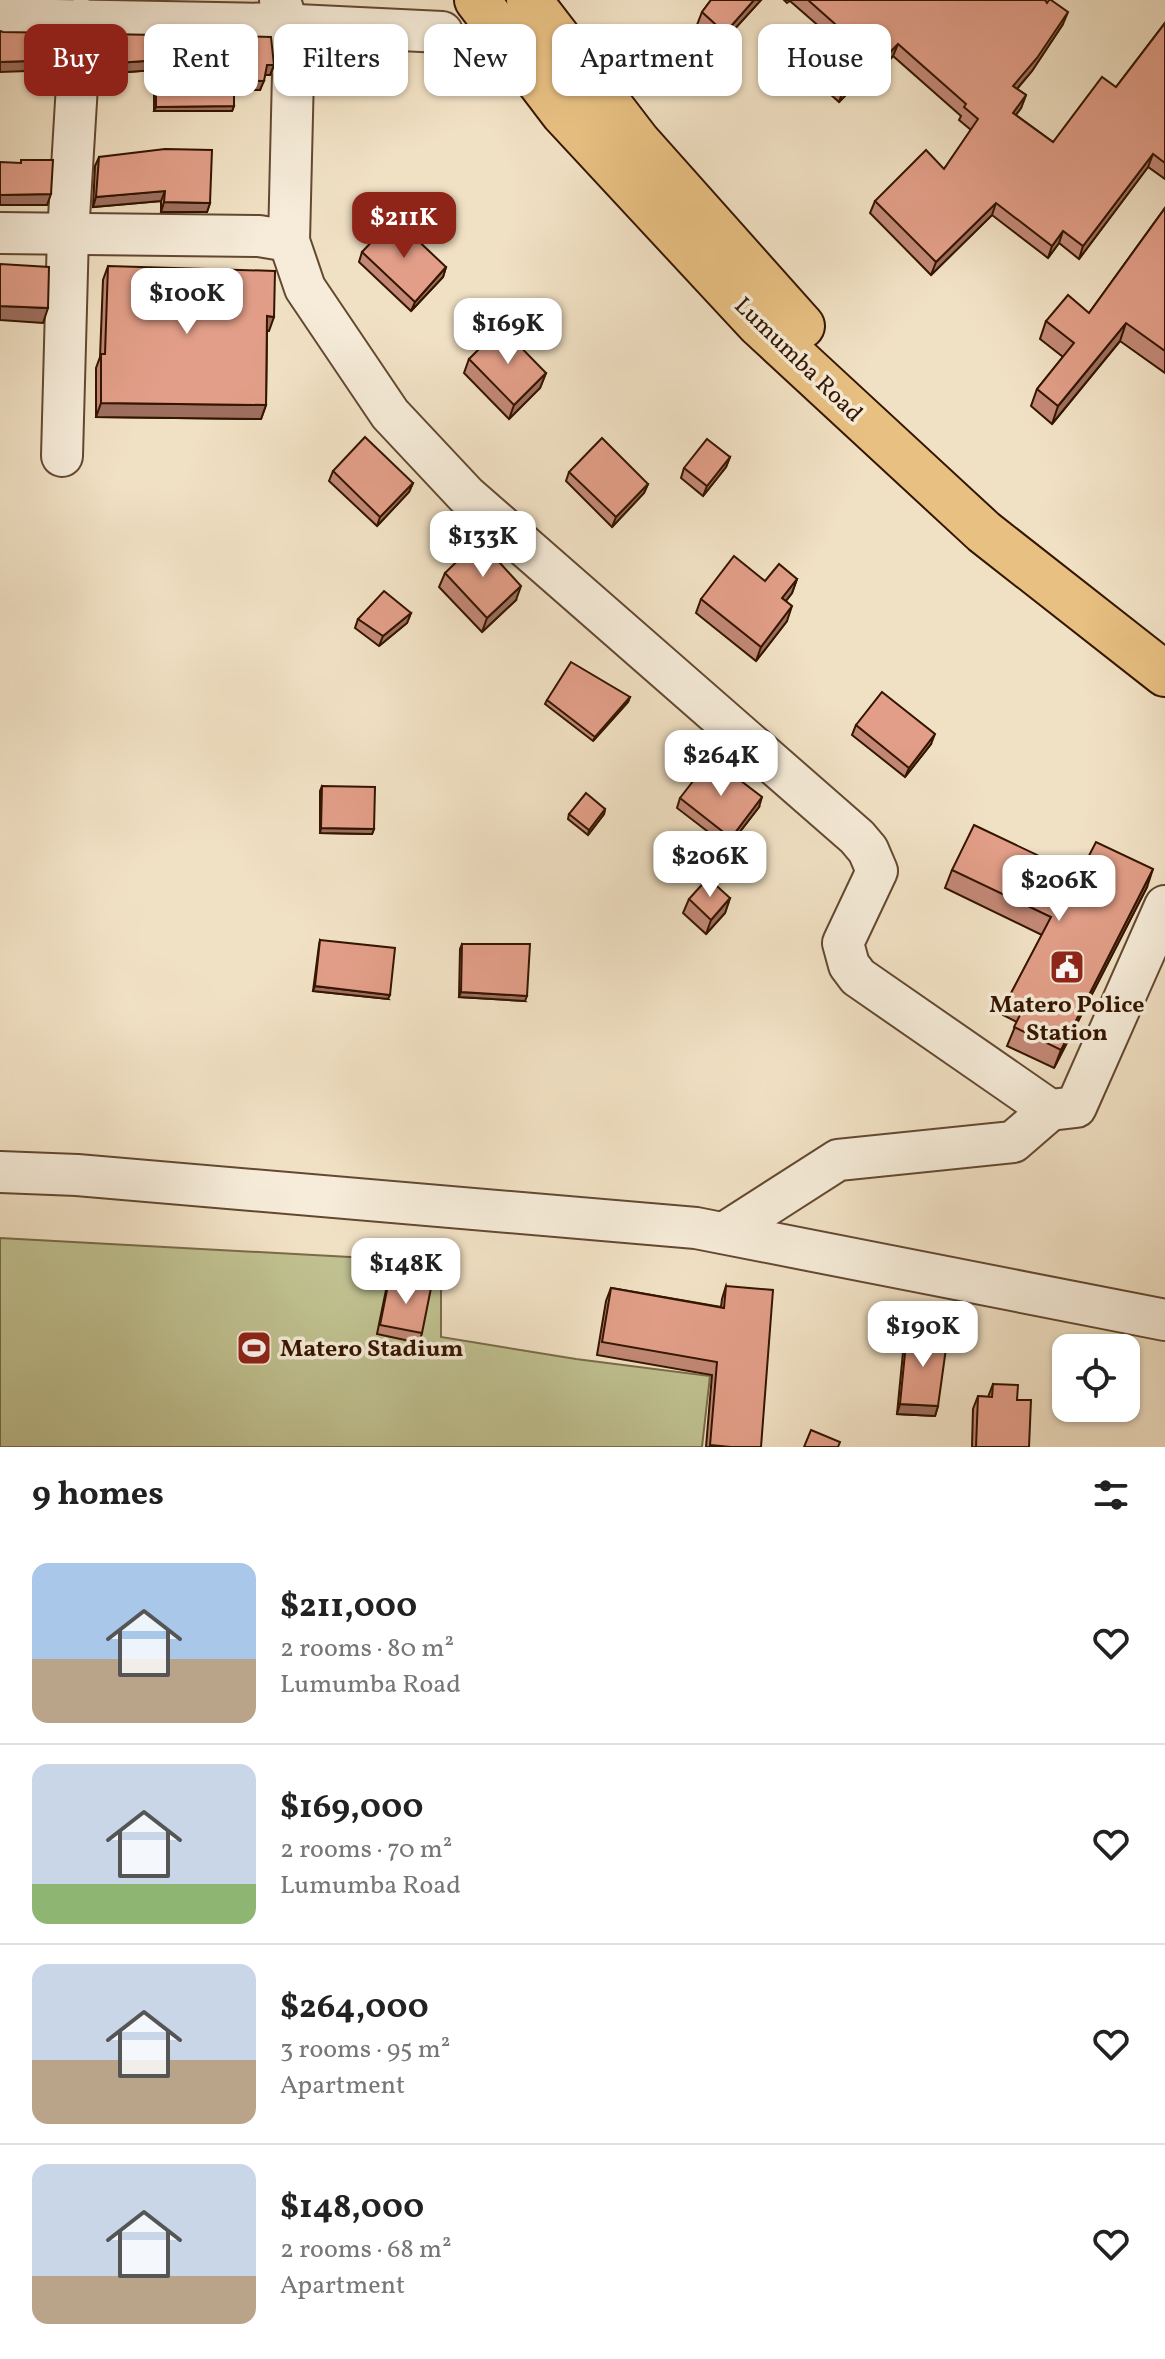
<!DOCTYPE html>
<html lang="en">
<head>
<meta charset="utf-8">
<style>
	body { margin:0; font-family:Vollkorn,serif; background:#f2f2f2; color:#222; height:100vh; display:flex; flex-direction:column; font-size:30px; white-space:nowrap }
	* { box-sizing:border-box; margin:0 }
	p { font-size:26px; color:#767676 }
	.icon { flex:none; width:44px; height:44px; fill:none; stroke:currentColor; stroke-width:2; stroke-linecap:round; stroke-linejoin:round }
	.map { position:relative; height:1447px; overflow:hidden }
	.side { display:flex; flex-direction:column; background:#fff; flex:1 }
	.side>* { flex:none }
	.top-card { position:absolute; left:24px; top:24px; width:1118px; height:72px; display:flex; gap:16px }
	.buttons { position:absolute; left:1052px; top:1334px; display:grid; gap:16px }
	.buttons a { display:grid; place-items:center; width:88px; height:88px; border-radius:16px; background:#fff; box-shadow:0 2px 6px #0004; font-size:40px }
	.price { position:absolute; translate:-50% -68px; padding:0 18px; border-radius:16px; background:#fff; color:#222; font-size:26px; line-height:52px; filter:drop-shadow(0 2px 4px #0008) }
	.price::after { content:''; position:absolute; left:50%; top:48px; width:24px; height:18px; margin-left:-12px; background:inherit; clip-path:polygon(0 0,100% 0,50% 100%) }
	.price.on { background:#8f2418; color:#fff }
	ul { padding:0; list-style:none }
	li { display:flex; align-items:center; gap:24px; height:200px; padding:0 32px }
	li+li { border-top:2px solid #e0e0e0 }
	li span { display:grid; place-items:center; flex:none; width:224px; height:160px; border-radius:16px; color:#555 }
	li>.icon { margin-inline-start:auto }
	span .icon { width:96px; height:96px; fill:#fffc; stroke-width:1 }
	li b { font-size:34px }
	h2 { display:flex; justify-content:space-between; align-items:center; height:96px; padding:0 32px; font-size:34px }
	.tag { padding:0 28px; border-radius:16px; background:#fff; box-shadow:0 2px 6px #0004; font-size:28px; line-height:72px }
	.tag.on { background:#8f2418; color:#fff }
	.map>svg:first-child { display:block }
	.green { fill:#c0c190; stroke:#7a6b48; stroke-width:2 }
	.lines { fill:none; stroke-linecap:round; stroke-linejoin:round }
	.minor-casing { stroke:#634831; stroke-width:44 }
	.major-casing { stroke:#341500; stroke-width:48 }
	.minor { stroke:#f6ecd9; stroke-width:40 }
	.major { stroke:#e8c082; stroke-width:44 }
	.wall { fill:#c28875; stroke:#341500; stroke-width:2 }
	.shaded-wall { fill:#9e6f5f; stroke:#341500; stroke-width:2 }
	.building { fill:#e29e88; stroke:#341500; stroke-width:2 }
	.labels { text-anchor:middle; stroke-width:7; stroke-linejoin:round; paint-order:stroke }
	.street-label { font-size:24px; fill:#341500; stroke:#f6ecd9 }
	.poi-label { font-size:24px; font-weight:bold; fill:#341500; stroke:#f6ecd9 }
</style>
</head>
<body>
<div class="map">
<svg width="1165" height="1447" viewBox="0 0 1165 1447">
	<rect width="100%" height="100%" fill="#f1e1c4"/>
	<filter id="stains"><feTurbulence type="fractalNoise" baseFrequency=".0025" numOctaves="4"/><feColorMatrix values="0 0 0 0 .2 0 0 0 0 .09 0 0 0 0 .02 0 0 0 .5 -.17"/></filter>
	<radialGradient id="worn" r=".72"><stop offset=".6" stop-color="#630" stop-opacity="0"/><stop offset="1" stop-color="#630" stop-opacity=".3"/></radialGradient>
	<!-- green -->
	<polygon class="green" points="0,1238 441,1262 441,1337 576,1359 710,1376 702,1447 0,1447"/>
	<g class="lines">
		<defs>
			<g id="minor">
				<polyline points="280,0 288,26 293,74 289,241 305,288 390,414 466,495 857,837 868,850 877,871 843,943 849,965 858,977 1050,1110 1076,1107 1165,906"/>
				<polyline points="0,19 276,24 442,32"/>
				<polyline points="0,233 259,236 289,241"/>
				<polyline points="62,456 68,234 81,19"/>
				<polyline points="0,1172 77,1175 696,1228 1165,1320"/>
				<polyline points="724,1233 838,1160 1013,1142 1050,1110"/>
			</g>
			<g id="major">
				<polyline points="477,0 563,113 759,324 984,532 1165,674"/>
				<polyline points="529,0 638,142 802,326"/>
			</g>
		</defs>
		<!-- minor casing -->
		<use href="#minor" class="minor-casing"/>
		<!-- major casing -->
		<use href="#major" class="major-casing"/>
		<!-- minor -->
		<use href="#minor" class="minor"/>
		<!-- major -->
		<use href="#major" class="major"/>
	</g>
	<!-- wall -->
	<g class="wall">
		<polygon points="711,0 761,0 720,45 697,25 702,12"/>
		<polygon points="784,0 1045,0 1063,24 1032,71 1017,89 1026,95 1021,108 1016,115 1053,142 1116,87 1165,23 1165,179 1148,167 1079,259 1059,243 1048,258 992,215 931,275 870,213 875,201 944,169 971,130 959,120 961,116 893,56 865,87 859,81 839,102 809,75 813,62 831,44 827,40 829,35 790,1 787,3"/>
		<polygon points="106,34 155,70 101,74 103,44"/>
		<polygon points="232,36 274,65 270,75 265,75 260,90 234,90 234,106 232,111 154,111 154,89 156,84 225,85 229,46"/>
		<polygon points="99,157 210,203 207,212 161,212 161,201 93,207 95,166"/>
		<polygon points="1165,208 1165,373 1120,341 1052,424 1031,406 1037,389 1063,357 1040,339 1046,321 1089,313"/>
		<polygon points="362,252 446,267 443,277 411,311 359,262"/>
		<polygon points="108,266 269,331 267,331 266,405 261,419 96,417 96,368 100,357 103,280"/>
		<polygon points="469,359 546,373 540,388 509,419 464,373"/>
		<polygon points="730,457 726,467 703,496 681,478 684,468"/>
		<polygon points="333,471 413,483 409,492 377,526 329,481"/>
		<polygon points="569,472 648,484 644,493 612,527 566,481"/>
		<polygon points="445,573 516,600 482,632 439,587"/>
		<polygon points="797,579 792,593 786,601 787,621 756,661 696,613 701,599 765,581"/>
		<polygon points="411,613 407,623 379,646 355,628 358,619"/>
		<polygon points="630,697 628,702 593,741 545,704 547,700"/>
		<polygon points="856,725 931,744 905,777 852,735"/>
		<polygon points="322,786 374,829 372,834 320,833 320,791"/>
		<polygon points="680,798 759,807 728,847 677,808"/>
		<polygon points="605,809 604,814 588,835 568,819 569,814"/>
		<polygon points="952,870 1079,875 1147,887 1054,1068 1007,1046 1017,1022 1003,1015 1009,997 1042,935 945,888"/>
		<polygon points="730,898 725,913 706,934 683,913 689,899"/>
		<polygon points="320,940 388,999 313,991 319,945"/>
		<polygon points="462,944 525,1001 459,997 460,949"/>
		<polygon points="389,1280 422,1333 419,1343 377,1334 386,1290"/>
		<polygon points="726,1286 761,1447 706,1447 712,1375 597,1355 606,1301 611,1288 721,1307 722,1299"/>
		<polygon points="907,1333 938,1406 935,1416 897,1414 904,1342"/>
		<polygon points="993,1384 1017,1400 1029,1447 972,1447 973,1409 978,1396 988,1397"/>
	</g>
	<!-- shaded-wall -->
	<g class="shaded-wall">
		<polygon points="754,0 761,0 720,45 725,33"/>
		<polygon points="1068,12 1063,24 1032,71 1009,98 1013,86"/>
		<polygon points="898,44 893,56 865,87 869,74"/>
		<polygon points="58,60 55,70 0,72 0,62"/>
		<polygon points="158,60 155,70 101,74 104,64"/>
		<polygon points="267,65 274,65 270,75 263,75"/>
		<polygon points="863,68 859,81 839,102 843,90"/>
		<polygon points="229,80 264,81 260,90 225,90"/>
		<polygon points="1026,95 1021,108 1008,125 1013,113"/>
		<polygon points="234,106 232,111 154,111 156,107"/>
		<polygon points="1153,154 1148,167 1079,259 1083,246"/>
		<polygon points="165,191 161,201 93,207 96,197"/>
		<polygon points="51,194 47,205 0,205 0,195"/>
		<polygon points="164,202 210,203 207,212 161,212"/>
		<polygon points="996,203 992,215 931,275 936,262"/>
		<polygon points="1063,231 1059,243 1048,258 1052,246"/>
		<polygon points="446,267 443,277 411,311 415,302"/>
		<polygon points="0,306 48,308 43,323 0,320"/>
		<polygon points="267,316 274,317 269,331 262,330"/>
		<polygon points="1126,323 1120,341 1052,424 1058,406"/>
		<polygon points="546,373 540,388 509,419 514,405"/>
		<polygon points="101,403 266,405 261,419 96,417"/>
		<polygon points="730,457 726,467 703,496 707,486"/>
		<polygon points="413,483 409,492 377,526 380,517"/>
		<polygon points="648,484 644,493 612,527 616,517"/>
		<polygon points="797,579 792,593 777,612 782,598"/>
		<polygon points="521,586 516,600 482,632 487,618"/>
		<polygon points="792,606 787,621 756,661 761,647"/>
		<polygon points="411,613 407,623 379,646 383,636"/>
		<polygon points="630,697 628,702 593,741 595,737"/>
		<polygon points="935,734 931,744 905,777 909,768"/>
		<polygon points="762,797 759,807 728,847 731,838"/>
		<polygon points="605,809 604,814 588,835 589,830"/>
		<polygon points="321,828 374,829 372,834 320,833"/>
		<polygon points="1153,869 1147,887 1054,1068 1061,1050"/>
		<polygon points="730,898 725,913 706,934 711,920"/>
		<polygon points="315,986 390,995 388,999 313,991"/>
		<polygon points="461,992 527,996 525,1001 459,997"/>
		<polygon points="900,1404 938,1406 935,1416 897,1414"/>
	</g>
	<!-- building -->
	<g class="building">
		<polygon points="711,0 754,0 725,33 702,12"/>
		<polygon points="808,0 1045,0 1047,3 1049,0 1051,0 1068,12 1037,58 1013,86 1026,95 1013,113 1053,142 1102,77 1116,87 1165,23 1165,163 1153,154 1083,246 1063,231 1052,246 996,203 936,262 875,201 926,150 944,169 978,119 964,107 966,104 898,44 869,74 863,68 843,90 813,62 839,35 832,28 835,24"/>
		<polygon points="0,31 3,32 60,33 58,60 0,62"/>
		<polygon points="106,34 156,35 158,60 104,64"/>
		<polygon points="232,36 271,37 274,65 267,65 264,81 229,80"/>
		<polygon points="156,84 234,85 234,106 156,107"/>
		<polygon points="165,149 212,150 210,203 164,202 165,191 96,197 99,157"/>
		<polygon points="21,160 53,160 51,194 0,195 0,162 21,163"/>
		<polygon points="1165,208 1165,351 1126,323 1058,406 1037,389 1074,343 1046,321 1068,295 1089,313"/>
		<polygon points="394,218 446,267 415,302 362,252"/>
		<polygon points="0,264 49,267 48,308 0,306"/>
		<polygon points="108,266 275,271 274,317 267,316 266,405 101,403 101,354 105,354"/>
		<polygon points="501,327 546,373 514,405 469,359"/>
		<polygon points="365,437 413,483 380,517 333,471"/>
		<polygon points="602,438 648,484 616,517 569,472"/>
		<polygon points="707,439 730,457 707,486 684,468"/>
		<polygon points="479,540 521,586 487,618 445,573"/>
		<polygon points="734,556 765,581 779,564 797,579 782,598 792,606 761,647 701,599"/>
		<polygon points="384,591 411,613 383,636 358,619"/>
		<polygon points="571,662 630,697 595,737 547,700"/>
		<polygon points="882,692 935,734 909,768 856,725"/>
		<polygon points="711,758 762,797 731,838 680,798"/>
		<polygon points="322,786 375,787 374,829 321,828"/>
		<polygon points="586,793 605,809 589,830 569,814"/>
		<polygon points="974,825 1079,875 1096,842 1153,869 1061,1050 1014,1027 1025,1005 1009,997 1051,917 952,870"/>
		<polygon points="708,878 730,898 711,920 689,899"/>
		<polygon points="320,940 395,948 390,995 315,986"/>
		<polygon points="462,944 530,944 527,996 461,992"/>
		<polygon points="389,1280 431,1288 422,1333 380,1325"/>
		<polygon points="726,1286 773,1290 761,1447 731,1447 710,1445 717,1362 602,1342 611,1288 724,1308"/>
		<polygon points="907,1333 948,1334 938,1406 900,1404"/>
		<polygon points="993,1384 1018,1385 1017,1400 1031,1400 1029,1447 976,1447 978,1396 992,1397"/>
		<polygon points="811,1430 840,1442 838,1447 804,1447"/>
	</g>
	<!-- icons -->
	<defs>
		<symbol id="civic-square" viewBox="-11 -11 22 22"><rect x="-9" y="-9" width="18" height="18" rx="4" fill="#8f2418" stroke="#f6ecd9"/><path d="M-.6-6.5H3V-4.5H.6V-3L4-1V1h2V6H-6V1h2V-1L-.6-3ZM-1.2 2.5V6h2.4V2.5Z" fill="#fff"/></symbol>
		<symbol id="stadium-square" viewBox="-11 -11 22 22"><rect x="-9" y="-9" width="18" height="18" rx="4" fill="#8f2418" stroke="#f6ecd9"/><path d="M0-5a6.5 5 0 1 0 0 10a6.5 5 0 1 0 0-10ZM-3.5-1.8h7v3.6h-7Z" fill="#fff"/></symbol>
	</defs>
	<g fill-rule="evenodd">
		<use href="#civic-square" x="1047" y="947" width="40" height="40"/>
		<use href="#stadium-square" x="234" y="1328" width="40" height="40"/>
	</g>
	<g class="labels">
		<!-- street labels -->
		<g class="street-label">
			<text transform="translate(799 359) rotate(44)" y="8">Lumumba Road</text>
		</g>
		<!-- poi labels -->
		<g class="poi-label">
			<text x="1067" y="1012">Matero Police<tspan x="1067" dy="28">Station</tspan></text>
			<text x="280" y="1356" text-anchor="start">Matero Stadium</text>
		</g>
	</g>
	<rect width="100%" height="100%" filter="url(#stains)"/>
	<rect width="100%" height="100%" fill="url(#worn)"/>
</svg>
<div class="buttons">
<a><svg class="icon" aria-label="locate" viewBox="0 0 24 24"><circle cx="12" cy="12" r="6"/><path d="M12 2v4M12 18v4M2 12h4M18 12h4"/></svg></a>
</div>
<b class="price on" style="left:404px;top:260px">$211K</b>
<b class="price" style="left:187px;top:336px">$100K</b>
<b class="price" style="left:508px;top:366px">$169K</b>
<b class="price" style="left:483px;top:579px">$133K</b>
<b class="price" style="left:721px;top:798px">$264K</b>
<b class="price" style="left:710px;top:899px">$206K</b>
<b class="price" style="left:1059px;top:923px">$206K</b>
<b class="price" style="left:406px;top:1306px">$148K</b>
<b class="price" style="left:923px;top:1369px">$190K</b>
<div class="top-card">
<a class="tag on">Buy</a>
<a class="tag">Rent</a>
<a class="tag">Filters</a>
<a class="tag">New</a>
<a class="tag">Apartment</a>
<a class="tag">House</a>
</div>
</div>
<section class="side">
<h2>9 homes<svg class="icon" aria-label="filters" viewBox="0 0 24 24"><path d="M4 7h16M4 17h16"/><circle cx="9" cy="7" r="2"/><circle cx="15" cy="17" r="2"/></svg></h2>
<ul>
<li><span style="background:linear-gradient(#a9c7e8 60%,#b9a48a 0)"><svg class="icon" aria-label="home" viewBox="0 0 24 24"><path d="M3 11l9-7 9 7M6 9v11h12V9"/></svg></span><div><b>$211,000</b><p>2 rooms · 80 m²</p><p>Lumumba Road</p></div><svg class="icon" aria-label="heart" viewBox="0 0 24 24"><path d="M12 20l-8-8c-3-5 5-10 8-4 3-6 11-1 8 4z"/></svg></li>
<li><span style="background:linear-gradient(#c9d6e8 75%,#8fb573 0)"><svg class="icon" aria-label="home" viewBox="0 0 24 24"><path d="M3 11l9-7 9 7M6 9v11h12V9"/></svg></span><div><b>$169,000</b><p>2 rooms · 70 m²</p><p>Lumumba Road</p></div><svg class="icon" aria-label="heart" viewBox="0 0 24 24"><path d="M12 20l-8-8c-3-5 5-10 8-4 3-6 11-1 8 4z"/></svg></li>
<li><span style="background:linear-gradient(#c9d6e8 60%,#b9a48a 0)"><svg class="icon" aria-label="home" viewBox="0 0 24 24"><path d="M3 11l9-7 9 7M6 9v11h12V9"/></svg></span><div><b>$264,000</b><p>3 rooms · 95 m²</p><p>Apartment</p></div><svg class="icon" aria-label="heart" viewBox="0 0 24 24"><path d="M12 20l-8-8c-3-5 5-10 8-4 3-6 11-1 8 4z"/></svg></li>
<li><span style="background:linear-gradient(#c9d6e8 70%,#b9a48a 0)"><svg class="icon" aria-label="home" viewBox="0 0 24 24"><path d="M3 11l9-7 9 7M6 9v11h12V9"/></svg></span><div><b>$148,000</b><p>2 rooms · 68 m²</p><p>Apartment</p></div><svg class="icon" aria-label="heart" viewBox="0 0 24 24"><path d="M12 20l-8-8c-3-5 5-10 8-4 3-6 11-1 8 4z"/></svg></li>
</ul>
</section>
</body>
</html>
